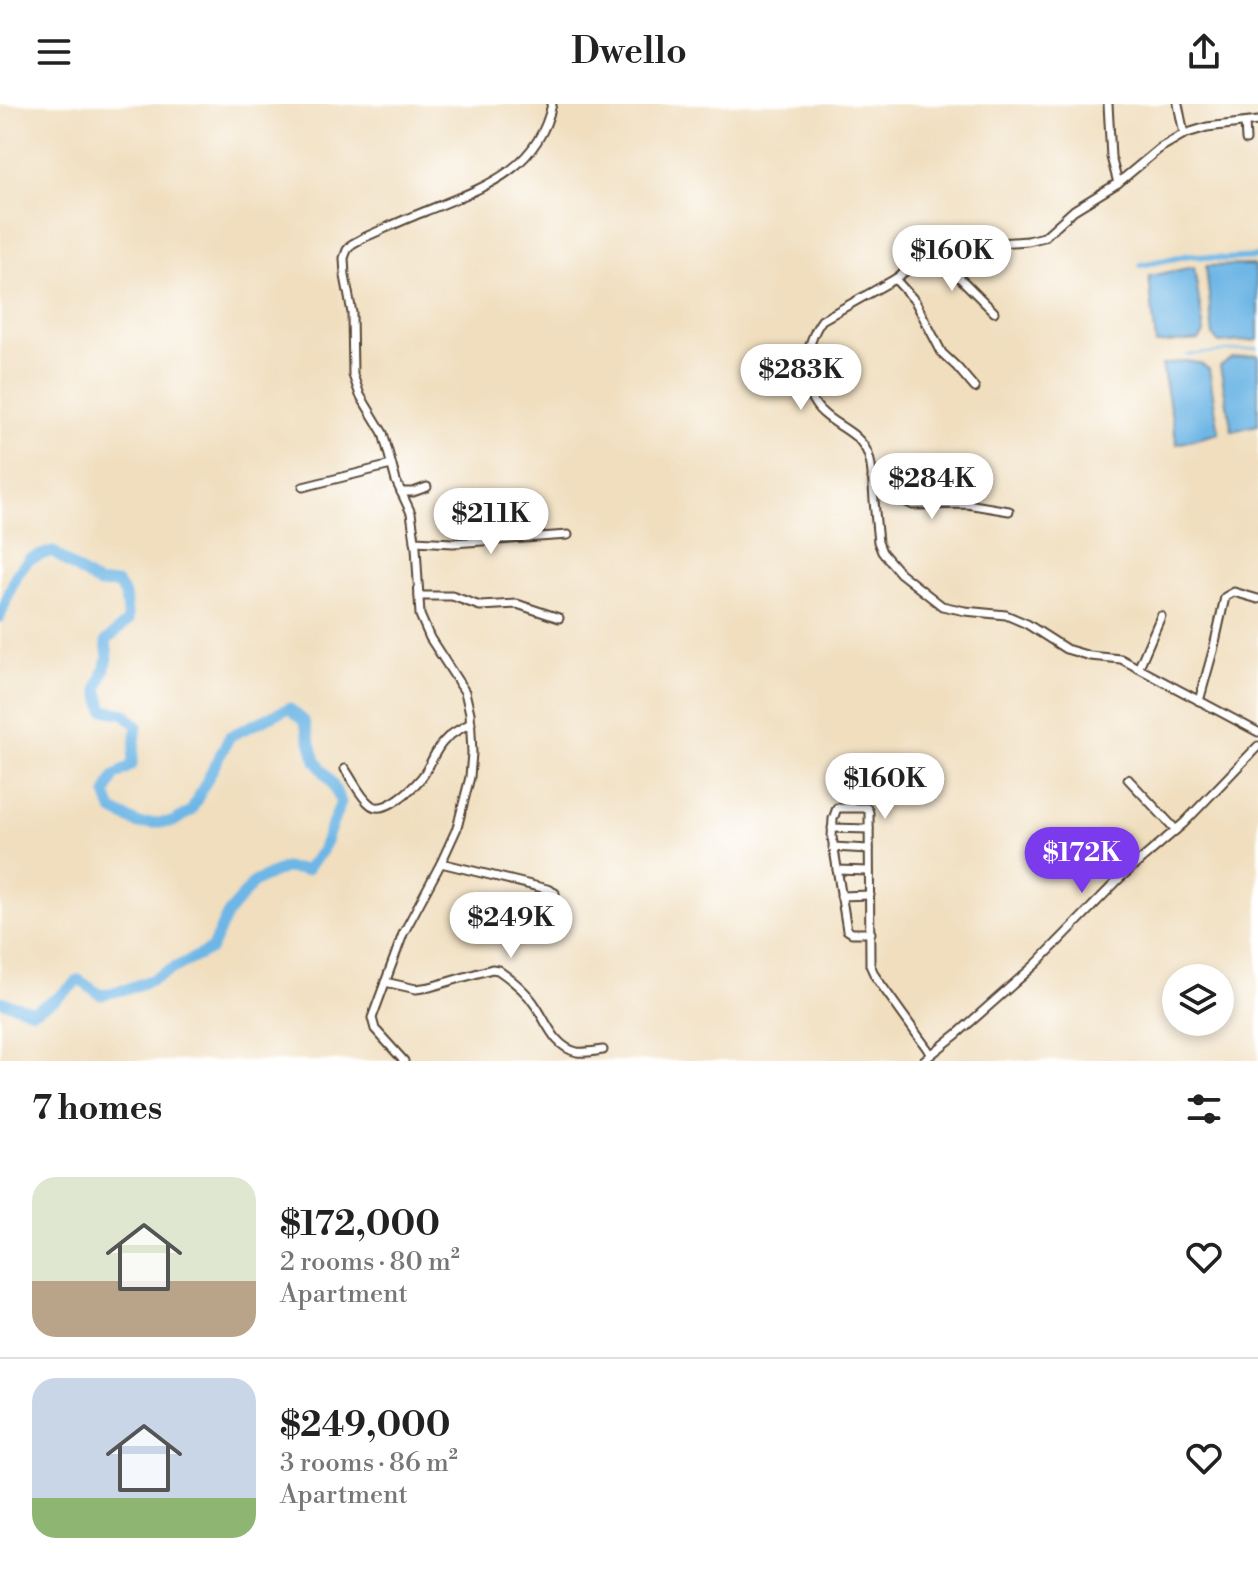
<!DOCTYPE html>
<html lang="en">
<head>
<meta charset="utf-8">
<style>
	body { margin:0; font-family:"Libre Bodoni",serif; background:#f6f6f6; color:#222; height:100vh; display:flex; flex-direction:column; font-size:30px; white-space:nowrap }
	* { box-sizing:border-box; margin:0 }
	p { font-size:26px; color:#767676 }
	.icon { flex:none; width:44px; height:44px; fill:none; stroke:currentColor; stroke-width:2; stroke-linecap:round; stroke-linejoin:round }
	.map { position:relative; height:957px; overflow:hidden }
	.details { display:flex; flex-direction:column; background:#fff; flex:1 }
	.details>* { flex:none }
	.buttons { position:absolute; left:1162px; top:860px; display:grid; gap:16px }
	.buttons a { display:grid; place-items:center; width:72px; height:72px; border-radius:50%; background:#fff; box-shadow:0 4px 12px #0003; font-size:40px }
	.price { position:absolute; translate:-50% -68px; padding:0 18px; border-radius:28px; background:#fff; color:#222; font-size:26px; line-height:52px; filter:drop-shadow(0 2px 4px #0008) }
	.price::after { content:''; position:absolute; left:50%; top:48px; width:24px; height:18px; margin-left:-12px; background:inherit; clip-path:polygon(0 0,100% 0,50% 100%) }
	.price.selected { background:#7c3aed; color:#fff }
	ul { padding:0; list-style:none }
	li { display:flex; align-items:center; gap:24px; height:200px; padding:0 32px }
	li+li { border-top:2px solid #e0e0e0 }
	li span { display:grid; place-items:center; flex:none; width:224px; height:160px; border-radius:24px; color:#555 }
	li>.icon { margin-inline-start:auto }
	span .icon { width:96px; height:96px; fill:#fffc; stroke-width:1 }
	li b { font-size:34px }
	h2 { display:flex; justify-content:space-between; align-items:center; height:96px; padding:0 32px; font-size:34px }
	header { display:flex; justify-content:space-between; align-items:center; height:104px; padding:0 32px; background:#fff; font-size:36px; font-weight:600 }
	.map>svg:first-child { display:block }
	.water { fill:#6db6e5; stroke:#547082; stroke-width:2 }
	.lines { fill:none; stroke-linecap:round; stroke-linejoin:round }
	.stream { stroke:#6db6e5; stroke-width:2 }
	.canal { stroke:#6db6e5; stroke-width:6 }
	.river { stroke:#6db6e5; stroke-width:11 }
	.street-casing { stroke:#564536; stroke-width:11 }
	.street { stroke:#fff; stroke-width:7 }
</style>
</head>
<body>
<header><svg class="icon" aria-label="menu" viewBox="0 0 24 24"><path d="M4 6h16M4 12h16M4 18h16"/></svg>Dwello<svg class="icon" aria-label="share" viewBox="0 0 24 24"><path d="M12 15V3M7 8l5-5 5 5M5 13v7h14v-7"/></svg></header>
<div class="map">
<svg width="1258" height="957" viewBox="0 0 1258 957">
	<rect width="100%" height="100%" fill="#fff"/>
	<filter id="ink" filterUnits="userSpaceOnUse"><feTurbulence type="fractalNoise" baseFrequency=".0125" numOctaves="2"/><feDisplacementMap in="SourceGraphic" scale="16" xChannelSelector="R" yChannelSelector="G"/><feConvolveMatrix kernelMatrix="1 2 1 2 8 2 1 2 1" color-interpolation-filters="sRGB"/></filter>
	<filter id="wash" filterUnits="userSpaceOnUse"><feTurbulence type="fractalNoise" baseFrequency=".006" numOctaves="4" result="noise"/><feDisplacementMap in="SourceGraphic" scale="32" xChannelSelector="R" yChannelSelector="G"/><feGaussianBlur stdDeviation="1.8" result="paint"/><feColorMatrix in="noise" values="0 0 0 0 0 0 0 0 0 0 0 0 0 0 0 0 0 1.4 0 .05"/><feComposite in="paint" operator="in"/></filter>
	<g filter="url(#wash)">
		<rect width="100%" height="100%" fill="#f0debe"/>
		<!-- water -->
		<g class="water">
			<polygon points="1254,161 1258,193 1258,236 1219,239 1213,232 1206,162"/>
			<polygon points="1194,163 1204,229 1199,236 1156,240 1149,172"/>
			<polygon points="1258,251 1258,321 1232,327 1220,262 1232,254"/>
			<polygon points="1184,257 1199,259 1209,265 1219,329 1177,340 1162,261"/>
		</g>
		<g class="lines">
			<!-- stream -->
			<polyline class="stream" points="1187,251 1258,244"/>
			<!-- canal -->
			<polyline class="canal" points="1141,161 1190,151 1224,155 1258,153"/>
			<!-- river -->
			<polyline class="river" points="0,513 16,471 29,455 53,447 69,460 99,480 117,479 125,491 128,517 106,537 108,554 98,585 104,606 125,610 137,622 132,661 114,672 106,690 112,706 139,720 173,718 191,707 230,632 289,604 304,617 316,657 332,679 341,698 322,747 306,766 284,764 254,778 227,811 211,845 151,876 127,885 101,891 79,876 56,895 33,907 0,897"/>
		</g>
	</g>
	<g filter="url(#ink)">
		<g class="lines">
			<defs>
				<g id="street">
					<polyline points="1108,0 1111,53 1118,79"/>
					<polyline points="1178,0 1184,30"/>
					<path d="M 1258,17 L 1207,23 L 1184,30 L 1160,44 L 1118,79 L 1074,106 L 1044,133 L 1028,137 L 984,140 L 940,147 L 924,154 L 895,175 L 822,216 C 804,240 798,287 823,309 C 839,324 859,328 868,350 C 872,360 872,371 873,381 C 874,400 876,419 878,438 L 882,448 L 900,469 L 942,502 L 965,507 L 1006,511 L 1027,520 L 1066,545 L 1090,552 L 1121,555 L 1258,628"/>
					<polyline points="1245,19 1246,36"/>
					<polyline points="940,147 953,167 994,208"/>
					<polyline points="895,175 915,197 942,249 957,263 975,284"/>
					<polyline points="872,374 878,377 884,387 913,401 967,400 1009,407"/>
					<polyline points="303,383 391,361"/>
					<polyline points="401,388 413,388 427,383"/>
					<polyline points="415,437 453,439 568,431"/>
					<polyline points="419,492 452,492 480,502 517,500 559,514"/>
					<polyline points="1139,563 1161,512"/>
					<polyline points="1199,597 1213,547 1225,493 1234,488 1258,495"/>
					<path d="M 345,665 C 353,676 360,693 371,701 C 385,711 413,684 422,673 C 431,662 434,646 445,636 C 452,628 462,624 471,619"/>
					<polyline points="1128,675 1176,726"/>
					<polyline points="832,724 869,725"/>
					<polyline points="833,743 869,745"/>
					<polyline points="441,759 547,785 555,789"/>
					<polyline points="837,766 869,767"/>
					<polyline points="841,792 870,791"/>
					<polyline points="871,829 852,829 847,826 832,733 833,715 837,704 867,704 869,708 870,861 875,872 931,950"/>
					<path d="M 385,878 L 416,885 L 430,883 L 492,865 L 498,866 C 511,875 526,887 535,901 C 547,918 554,943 577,948 C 585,949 595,947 603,946"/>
					<path d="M 404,957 L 375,925 L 372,914 L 403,830 L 441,759 L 457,724 L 470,673 L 472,649 L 470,609 L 465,588 L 430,534 L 420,511 L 416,443 L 411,409 L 396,377 L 383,329 L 360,291 L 353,271 L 352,209 L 345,172 L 344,154 L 347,146 L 352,140 L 363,134 C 384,125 405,115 426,107 C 482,84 538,67 552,0"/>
					<polyline points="923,957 957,930 1036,860 1121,773 1184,719 1258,642"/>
				</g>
			</defs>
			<!-- street casing -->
			<use href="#street" class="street-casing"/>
			<!-- street -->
			<use href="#street" class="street"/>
		</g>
	</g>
</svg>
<div class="buttons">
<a><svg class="icon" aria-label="layers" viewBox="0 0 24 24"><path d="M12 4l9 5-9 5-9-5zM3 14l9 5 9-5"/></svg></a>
</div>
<b class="price" style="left:952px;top:189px">$160K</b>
<b class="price" style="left:801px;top:308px">$283K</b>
<b class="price" style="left:932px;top:417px">$284K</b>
<b class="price" style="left:491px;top:452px">$211K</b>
<b class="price" style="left:885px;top:717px">$160K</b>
<b class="price selected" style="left:1082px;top:791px">$172K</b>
<b class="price" style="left:511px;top:856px">$249K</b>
</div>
<section class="details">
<h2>7 homes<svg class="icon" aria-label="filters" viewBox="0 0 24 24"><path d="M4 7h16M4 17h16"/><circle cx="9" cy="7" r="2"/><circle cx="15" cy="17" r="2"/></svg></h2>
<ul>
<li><span style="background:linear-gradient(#dfe7d0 65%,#b9a48a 0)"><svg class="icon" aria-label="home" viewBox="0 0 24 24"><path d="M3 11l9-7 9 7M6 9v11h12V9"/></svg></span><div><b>$172,000</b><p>2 rooms · 80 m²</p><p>Apartment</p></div><svg class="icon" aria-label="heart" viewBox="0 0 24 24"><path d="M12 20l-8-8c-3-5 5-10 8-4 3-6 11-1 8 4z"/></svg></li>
<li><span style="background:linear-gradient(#c9d6e8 75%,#8fb573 0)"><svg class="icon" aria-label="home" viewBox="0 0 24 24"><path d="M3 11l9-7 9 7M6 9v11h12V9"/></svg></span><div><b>$249,000</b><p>3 rooms · 86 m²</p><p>Apartment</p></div><svg class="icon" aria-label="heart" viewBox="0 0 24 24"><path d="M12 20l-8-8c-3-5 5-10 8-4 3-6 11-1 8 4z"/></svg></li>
</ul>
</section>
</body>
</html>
